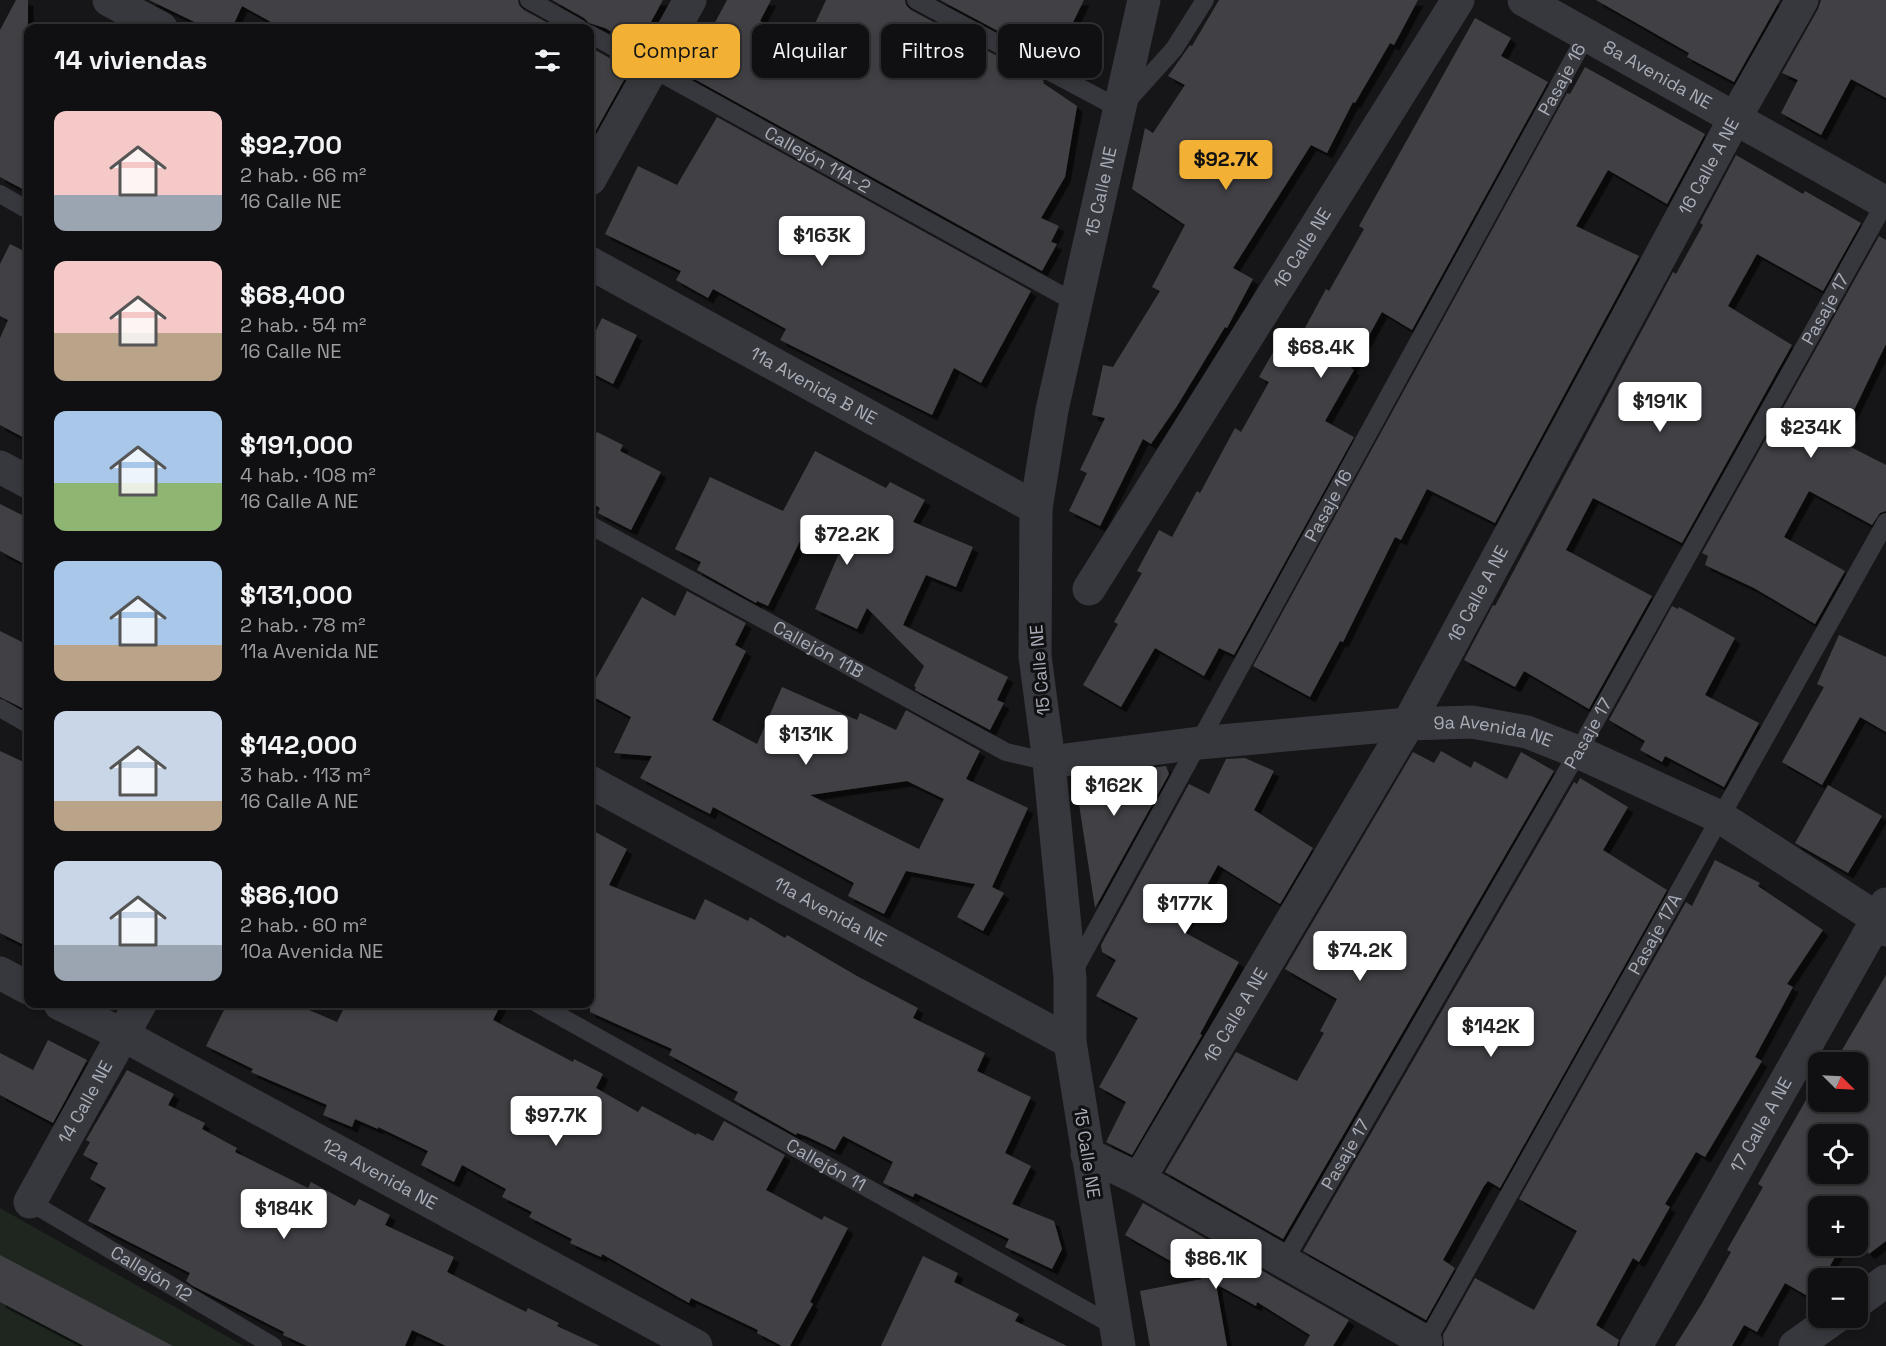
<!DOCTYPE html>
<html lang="es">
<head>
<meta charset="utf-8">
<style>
	body { margin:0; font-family:"Space Grotesk",sans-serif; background:#1e1e20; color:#f1f3f6; height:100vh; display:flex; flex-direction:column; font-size:22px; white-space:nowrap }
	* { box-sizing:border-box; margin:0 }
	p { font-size:20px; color:#9c9d9f }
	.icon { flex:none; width:33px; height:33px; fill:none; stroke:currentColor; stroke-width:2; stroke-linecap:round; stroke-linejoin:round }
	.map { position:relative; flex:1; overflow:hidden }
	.drawer { position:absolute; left:24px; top:24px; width:570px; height:984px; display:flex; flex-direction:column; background:#101012; border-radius:12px; box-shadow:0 3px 9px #0003,0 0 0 2px #303032 }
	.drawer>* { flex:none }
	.top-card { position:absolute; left:612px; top:24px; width:570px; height:54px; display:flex; gap:12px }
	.needle { width:39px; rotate:114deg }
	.fabs { position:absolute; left:1808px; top:1052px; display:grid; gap:12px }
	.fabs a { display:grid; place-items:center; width:60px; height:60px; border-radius:12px; background:#101012; box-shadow:0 3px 9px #0003,0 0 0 2px #303032; font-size:30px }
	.price { position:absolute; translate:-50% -51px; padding:0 14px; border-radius:6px; background:#fff; color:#222; font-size:20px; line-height:39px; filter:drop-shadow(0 2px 3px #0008) }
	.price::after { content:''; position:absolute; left:50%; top:36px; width:18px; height:14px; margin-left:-9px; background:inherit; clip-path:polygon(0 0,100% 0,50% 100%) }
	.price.current { background:#f2b134; color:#111 }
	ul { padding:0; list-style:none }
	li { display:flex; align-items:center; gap:18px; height:150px; padding:0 30px }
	li span { display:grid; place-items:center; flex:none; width:168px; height:120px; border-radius:12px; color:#555 }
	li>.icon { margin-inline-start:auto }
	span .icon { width:72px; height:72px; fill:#fffc; stroke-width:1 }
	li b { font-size:26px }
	h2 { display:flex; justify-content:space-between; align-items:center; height:72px; padding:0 30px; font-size:26px }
	.pill { padding:0 21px; border-radius:12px; background:#101012; box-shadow:0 3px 9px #0003,0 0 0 2px #303032; font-size:21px; line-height:54px }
	.pill.current { background:#f2b134; color:#111 }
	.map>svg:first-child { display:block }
	.green { fill:#1e261f }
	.building { fill:#404145; fill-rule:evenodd; filter:url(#shadow) }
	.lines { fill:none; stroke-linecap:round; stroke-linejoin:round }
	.lane { stroke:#37383d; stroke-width:18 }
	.street { stroke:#37383d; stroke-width:33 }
	.labels { text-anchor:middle; stroke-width:6; stroke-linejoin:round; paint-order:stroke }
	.street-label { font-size:18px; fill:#a8adb8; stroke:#111113 }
</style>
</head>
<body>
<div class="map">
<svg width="1886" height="1346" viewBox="0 0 1886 1346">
	<defs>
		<filter id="shadow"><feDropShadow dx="5.5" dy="5.5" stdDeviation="0" flood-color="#0009"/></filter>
	</defs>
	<rect width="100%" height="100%" fill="#161618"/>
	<!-- green -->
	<polygon class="green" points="0,1208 244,1346 0,1346"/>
	<!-- building -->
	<g class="building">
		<polygon points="16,0 28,0 28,192 0,177 0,30"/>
		<polygon points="149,0 518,0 519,5 524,10 557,28 282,28 242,6 232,28 207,28"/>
		<polygon points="552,0 663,0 637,47 605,28 589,23 584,18"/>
		<polygon points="727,0 771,0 760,21 805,45 826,0 905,0 906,5 911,10 1044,81 1043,83 1077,106 1065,177 1041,218 1059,226 1051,242 1057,244 1042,271 687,75"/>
		<polygon points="940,0 1084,0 1054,61"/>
		<polygon points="1219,0 1418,0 1394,45 1390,43 1355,103 1353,102 1327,153 1311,145 1233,268 1253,279 1227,328 1225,327 1177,406 1151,444 1143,439 1100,526 1069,511 1087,473 1080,470 1105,418 1092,415 1103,365 1113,367 1160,291 1152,287 1185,225 1132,189 1145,128 1153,133 1185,85 1168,76 1190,45 1192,46"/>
		<polygon points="1596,0 1780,0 1734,82 1687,57 1689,53"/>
		<polygon points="1821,0 1886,0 1886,98 1851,79 1821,135 1781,113 1798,80 1782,73 1818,9"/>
		<polygon points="1475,18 1511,38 1501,56 1548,82 1412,330 1382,312 1351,368 1354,370 1325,421 1354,437 1234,655 1219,648 1204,676 1155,648 1121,707 1083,685 1118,624 1114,622 1142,573 1137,571 1159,530 1172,537 1197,491 1200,493 1235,428 1241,432 1269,382 1259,377 1285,331 1299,339 1326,289 1329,291 1364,229 1359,226"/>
		<polygon points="595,50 630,69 590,141 590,61"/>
		<polygon points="1585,67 1705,134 1667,204 1608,170 1576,226 1639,256 1495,523 1427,489 1401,540 1395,537 1343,642 1340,641 1310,697 1253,666 1567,93 1570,94"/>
		<polygon points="717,117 1031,291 981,383 954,368 932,415 780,340 786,329 713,289 708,298 676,280 681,271 605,234 638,166 677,185"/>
		<polygon points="1736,155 1803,194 1805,191 1861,223 1823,291 1757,254 1728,306 1792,345 1682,543 1593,498 1566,550 1652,596 1589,709 1524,671 1515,687 1464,660 1493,605 1495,606 1673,272 1676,274 1703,225 1700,223"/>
		<polygon points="1879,236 1886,240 1886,344 1839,441 1886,465 1886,511 1880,513 1872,525 1809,491 1784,537 1845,571 1815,624 1754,588 1705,565 1708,556 1702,553"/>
		<polygon points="10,244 28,253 28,440 0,425 0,338 8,320 0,316 0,264"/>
		<polygon points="602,318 637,335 613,384 590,372 590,343"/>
		<polygon points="597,432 623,445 620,451 661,472 631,530 598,513 600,508 590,502 590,448"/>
		<polygon points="815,451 886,488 890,482 925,500 913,522 973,547 956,587 926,575 903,625 1008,677 997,700 1004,703 990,730 915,690 916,687 914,686 924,666 867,608 857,629 815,609 846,537 810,521 768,606 757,601 756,603 697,570 701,562 675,549 710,477 783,511"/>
		<polygon points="0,504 28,518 28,566 0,551"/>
		<path d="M 687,591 L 746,623 L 735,645 L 746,651 L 712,720 L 757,744 L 782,687 L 857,720 L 860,713 L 896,730 L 906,710 L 980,751 L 966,779 L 1028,808 L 992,887 L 1004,893 L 983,931 L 957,917 L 975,884 L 906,871 L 884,914 L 848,896 L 854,883 L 713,807 L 710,814 L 640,778 L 652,756 L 614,753 L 631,717 L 590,695 L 590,689 L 642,597 L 675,616 ZM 907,781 L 944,799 L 919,849 L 810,795 Z"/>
		<polygon points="1672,606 1678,609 1679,607 1735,638 1705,695 1759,723 1724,787 1665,756 1662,762 1640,750 1645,741 1609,720"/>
		<polygon points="0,631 28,645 28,711 0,697"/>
		<polygon points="1839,635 1886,657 1886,732 1860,717 1822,785 1782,762 1824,687 1817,684"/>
		<polygon points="0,751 28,764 28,947 0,933"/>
		<polygon points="1441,751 1471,768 1474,761 1507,779 1521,752 1554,771 1283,1239 1165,1172 1236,1052 1297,1081 1324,1033 1320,1031 1337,999 1285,969 1413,752 1434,763"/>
		<polygon points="1245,758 1274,771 1254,810 1313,848 1280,904 1218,865 1182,931 1239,962 1200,1034 1202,1035 1132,1155 1106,1142 1126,1102 1099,1087 1138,1018 1096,996 1116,960 1102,952 1101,945 1189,784 1209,794 1226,759"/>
		<polygon points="1166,766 1169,774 1095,908 1075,778"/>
		<polygon points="1580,778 1628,807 1603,850 1667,890 1500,1188 1488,1181 1484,1186 1443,1260 1455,1268 1426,1320 1303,1251 1574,782 1577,784"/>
		<polygon points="1828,785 1882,816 1848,873 1795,843"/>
		<polygon points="590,829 627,849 609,885 695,920 705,899 748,921 750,917 785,938 787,935 857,976 918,1008 913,1018 985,1053 977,1071 1031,1097 1005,1153 1031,1166 1012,1204 1054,1221 1062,1249 1052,1269 1005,1247 1009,1239 915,1193 913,1197 883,1183 893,1162 843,1136 835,1150 808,1137 797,1133 796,1135 734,1100 738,1092 669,1055 672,1049 590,1012"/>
		<polygon points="1715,860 1760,883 1758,886 1823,930 1787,984 1793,987 1755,1057 1762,1061 1705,1157 1696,1152 1665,1204 1670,1207 1639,1262 1633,1258 1596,1325 1619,1340 1617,1346 1444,1346 1443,1335 1475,1278 1534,1310 1577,1231 1519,1199 1686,902 1692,906"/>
		<path d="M 1886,975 L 1886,1241 L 1869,1254 L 1857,1239 L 1857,1206 L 1818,1206 L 1818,1245 L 1842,1245 L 1823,1278 L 1818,1278 L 1818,1287 L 1811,1298 L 1785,1283 L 1757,1332 L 1744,1325 L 1732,1346 L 1675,1346 L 1701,1305 L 1731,1252 L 1727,1250 L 1763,1187 L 1758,1184 L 1818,1079 L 1818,1101 L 1857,1101 L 1857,1062 L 1835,1062 ZM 1818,1134 L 1857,1134 L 1857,1173 L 1818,1173 Z"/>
		<polygon points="227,1004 295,1004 337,1022 346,1004 501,1004 493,1020 573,1062 574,1059 603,1074 596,1088 638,1112 642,1106 696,1135 697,1133 713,1141 724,1121 785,1155 766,1190 822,1220 824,1216 848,1228 810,1302 813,1304 790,1346 782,1346 757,1333 758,1330 691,1298 689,1303 602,1254 601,1257 570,1243 572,1239 529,1217 532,1212 502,1197 506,1189 462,1165 454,1182 421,1165 428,1151 378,1127 378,1129 355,1119 352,1127 323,1115 327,1105 251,1072 253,1069 206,1046"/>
		<polygon points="48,1040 87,1060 53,1123 0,1095 0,1053 33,1070"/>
		<polygon points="127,1070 174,1094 168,1105 205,1123 202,1129 237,1148 235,1152 308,1188 311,1182 355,1206 359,1199 390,1215 385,1225 454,1257 447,1272 526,1312 528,1308 559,1323 557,1326 600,1346 446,1346 412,1330 405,1346 307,1346 283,1335 284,1332 193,1286 186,1281 190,1273 88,1221 106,1188 90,1179 98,1163 83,1155 90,1142 86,1140"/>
		<polygon points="1143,1203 1349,1320 1333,1346 1304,1346 1310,1335 1257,1302 1256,1306 1216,1284 1227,1346 1150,1346 1140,1291 1202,1279 1125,1235"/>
		<polygon points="0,1255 173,1346 84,1346 0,1302"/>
		<polygon points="923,1256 958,1273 954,1282 1019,1314 1015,1321 1067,1346 881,1346"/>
	</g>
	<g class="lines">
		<!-- lane -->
		<g class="lane">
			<polyline points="529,0 579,28"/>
			<polyline points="916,0 1120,109 1174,49 1205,0"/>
			<path id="s1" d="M 590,34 L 1076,303"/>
			<polyline points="0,194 28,210"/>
			<path id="s2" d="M 590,525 L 1006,752 L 1049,762"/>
			<polyline points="0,708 28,724"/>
			<path id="s3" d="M 1072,974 L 1587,34"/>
			<path id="s4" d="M 538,1004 L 1116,1327"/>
			<path id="s5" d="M 30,1202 L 273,1346"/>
			<path id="s6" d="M 1284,1261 L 1578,752 L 1886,201"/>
			<path id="s7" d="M 1424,1346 L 1886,522"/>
		</g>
		<!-- street -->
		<g class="street">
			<polyline points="109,0 161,28"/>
			<path id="s8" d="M 1524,0 L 1886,203"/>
			<polyline points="590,179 690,0"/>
			<path id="s9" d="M 590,263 L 1036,508"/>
			<polyline points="0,467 28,482"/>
			<path id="s10" d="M 1089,589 L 1458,0"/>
			<path id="s11" d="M 1049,762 L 1199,743 L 1408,724 L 1472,722 L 1527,732 L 1578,752 L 1720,817 L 1878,919 L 1886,930"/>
			<path id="s12" d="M 590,782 L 1070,1042"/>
			<polyline points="0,973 28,988"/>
			<path id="s13" d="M 60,1004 L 123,1035 L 696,1346"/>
			<polyline points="1087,1154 1139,1179 1426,1342"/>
			<path id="s14" d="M 1139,1179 L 1408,724 L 1735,118 L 1802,0"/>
			<path id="s15" d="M 30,1202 L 140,1004"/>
			<polyline points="1857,1302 1886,1281"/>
			<path id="s16" d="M 1119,1346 L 1070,1042 L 1070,978 L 1049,762 L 1035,656 L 1036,508 L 1052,410 L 1144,0"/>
			<path id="s17" d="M 1636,1346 L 1886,904"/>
			<polyline points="1795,1346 1836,1317"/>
		</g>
	</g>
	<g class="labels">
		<!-- street labels -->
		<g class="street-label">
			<text dy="6" stroke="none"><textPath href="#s8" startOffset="153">8a Avenida NE</textPath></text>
			<text dy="6" stroke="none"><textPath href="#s3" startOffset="1020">Pasaje 16</textPath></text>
			<text dy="6" stroke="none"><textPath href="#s1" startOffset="260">Callejón 11A-2</textPath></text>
			<text dy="6" stroke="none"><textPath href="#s14" startOffset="1162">16 Calle A NE</textPath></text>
			<text dy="6" stroke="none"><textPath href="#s16" startOffset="1167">15 Calle NE</textPath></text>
			<text dy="6" stroke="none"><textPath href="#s10" startOffset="402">16 Calle NE</textPath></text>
			<text dy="6" stroke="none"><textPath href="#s6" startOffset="1095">Pasaje 17</textPath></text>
			<text dy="6" stroke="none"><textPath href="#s9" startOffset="255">11a Avenida B NE</textPath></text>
			<text dy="6" stroke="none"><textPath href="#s3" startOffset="534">Pasaje 16</textPath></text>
			<text dy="6" stroke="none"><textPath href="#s14" startOffset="676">16 Calle A NE</textPath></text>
			<text dy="6" stroke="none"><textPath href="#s2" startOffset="260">Callejón 11B</textPath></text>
			<text transform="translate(1040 670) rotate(-95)" y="6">15 Calle NE</text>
			<text dy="6" stroke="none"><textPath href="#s6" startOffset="609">Pasaje 17</textPath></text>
			<text dy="6" stroke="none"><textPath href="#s11" startOffset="447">9a Avenida NE</textPath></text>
			<text dy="6" stroke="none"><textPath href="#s12" startOffset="273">11a Avenida NE</textPath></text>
			<text dy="6" stroke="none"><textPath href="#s7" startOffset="472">Pasaje 17A</textPath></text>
			<text dy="6" stroke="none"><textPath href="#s14" startOffset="190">16 Calle A NE</textPath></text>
			<text dy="6" stroke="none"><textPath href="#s15" startOffset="114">14 Calle NE</textPath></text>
			<text dy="6" stroke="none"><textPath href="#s17" startOffset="254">17 Calle A NE</textPath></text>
			<text transform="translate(1087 1153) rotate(81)" y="6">15 Calle NE</text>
			<text dy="6" stroke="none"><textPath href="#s6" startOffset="123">Pasaje 17</textPath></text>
			<text dy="6" stroke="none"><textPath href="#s4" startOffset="330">Callejón 11</textPath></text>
			<text dy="6" stroke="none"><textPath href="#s13" startOffset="362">12a Avenida NE</textPath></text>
			<text dy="6" stroke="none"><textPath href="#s5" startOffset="141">Callejón 12</textPath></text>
		</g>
	</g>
</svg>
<div class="fabs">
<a><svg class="needle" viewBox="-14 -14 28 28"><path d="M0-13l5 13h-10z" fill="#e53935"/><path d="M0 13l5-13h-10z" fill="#9c9d9f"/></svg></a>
<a><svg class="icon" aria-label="locate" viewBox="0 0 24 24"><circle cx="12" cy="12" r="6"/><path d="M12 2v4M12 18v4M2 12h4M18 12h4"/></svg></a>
<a>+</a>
<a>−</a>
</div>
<b class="price current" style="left:1226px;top:191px">$92.7K</b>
<b class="price" style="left:822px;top:267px">$163K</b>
<b class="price" style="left:1321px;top:379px">$68.4K</b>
<b class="price" style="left:1660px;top:433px">$191K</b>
<b class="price" style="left:1811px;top:459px">$234K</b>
<b class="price" style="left:847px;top:566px">$72.2K</b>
<b class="price" style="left:806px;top:766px">$131K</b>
<b class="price" style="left:1114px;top:817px">$162K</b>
<b class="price" style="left:1185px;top:935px">$177K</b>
<b class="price" style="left:1360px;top:982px">$74.2K</b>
<b class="price" style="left:1491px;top:1058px">$142K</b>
<b class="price" style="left:556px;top:1147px">$97.7K</b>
<b class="price" style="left:284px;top:1240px">$184K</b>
<b class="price" style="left:1216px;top:1290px">$86.1K</b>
<div class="top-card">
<a class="pill current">Comprar</a>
<a class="pill">Alquilar</a>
<a class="pill">Filtros</a>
<a class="pill">Nuevo</a>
</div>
<section class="drawer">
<h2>14 viviendas<svg class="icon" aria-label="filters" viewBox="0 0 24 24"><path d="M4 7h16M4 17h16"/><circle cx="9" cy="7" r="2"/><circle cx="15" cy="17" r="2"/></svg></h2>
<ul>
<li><span style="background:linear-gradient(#f6c9c9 70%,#9aa5b1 0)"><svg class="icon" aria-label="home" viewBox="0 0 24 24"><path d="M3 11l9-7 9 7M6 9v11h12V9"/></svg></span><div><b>$92,700</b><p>2 hab. · 66 m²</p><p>16 Calle NE</p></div></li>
<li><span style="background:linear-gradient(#f6c9c9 60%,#b9a48a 0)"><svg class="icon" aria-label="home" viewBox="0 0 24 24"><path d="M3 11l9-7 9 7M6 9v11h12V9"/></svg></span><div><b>$68,400</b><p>2 hab. · 54 m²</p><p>16 Calle NE</p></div></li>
<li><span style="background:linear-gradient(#a9c7e8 60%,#8fb573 0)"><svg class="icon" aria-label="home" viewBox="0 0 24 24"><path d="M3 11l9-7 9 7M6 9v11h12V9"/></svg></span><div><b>$191,000</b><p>4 hab. · 108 m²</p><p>16 Calle A NE</p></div></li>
<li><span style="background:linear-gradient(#a9c7e8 70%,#b9a48a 0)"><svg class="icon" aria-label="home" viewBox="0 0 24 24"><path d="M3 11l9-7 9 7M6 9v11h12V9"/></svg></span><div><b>$131,000</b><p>2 hab. · 78 m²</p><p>11a Avenida NE</p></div></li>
<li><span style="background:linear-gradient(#c9d6e8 75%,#b9a48a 0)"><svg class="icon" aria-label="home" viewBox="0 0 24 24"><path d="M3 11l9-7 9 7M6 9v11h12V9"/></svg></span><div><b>$142,000</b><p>3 hab. · 113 m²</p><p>16 Calle A NE</p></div></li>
<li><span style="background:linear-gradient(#c9d6e8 70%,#9aa5b1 0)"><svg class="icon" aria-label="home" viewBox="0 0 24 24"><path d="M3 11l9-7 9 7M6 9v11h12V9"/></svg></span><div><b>$86,100</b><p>2 hab. · 60 m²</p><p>10a Avenida NE</p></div></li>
</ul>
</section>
</div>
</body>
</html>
